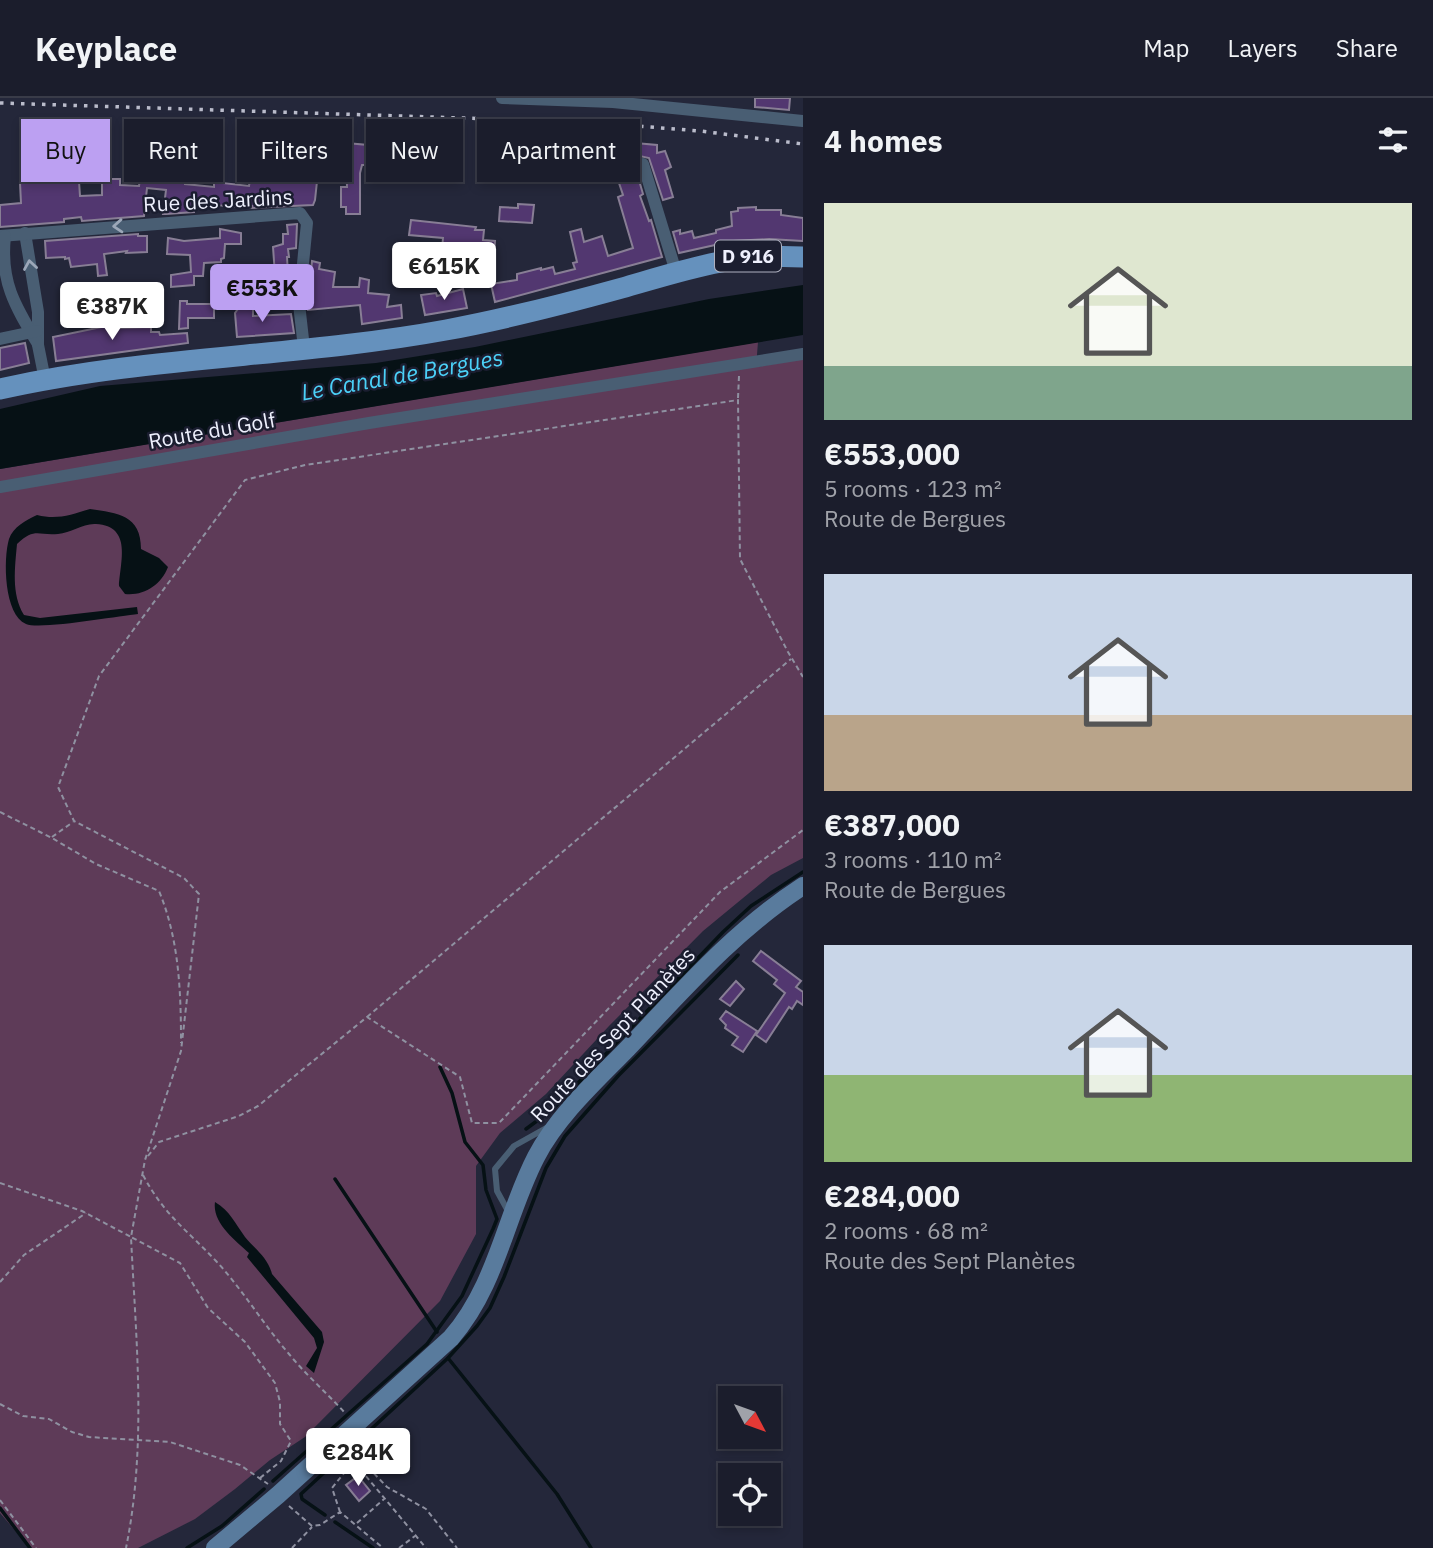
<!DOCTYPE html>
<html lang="en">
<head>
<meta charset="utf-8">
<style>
	body { margin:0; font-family:"IBM Plex Sans",sans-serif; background:#242634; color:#f1f3f6; height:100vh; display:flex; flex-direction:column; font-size:26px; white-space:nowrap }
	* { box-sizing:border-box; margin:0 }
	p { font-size:23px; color:#a0a2a9 }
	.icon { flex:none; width:38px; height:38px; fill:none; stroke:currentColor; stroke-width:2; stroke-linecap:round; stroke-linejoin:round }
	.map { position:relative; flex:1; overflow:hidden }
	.panel { display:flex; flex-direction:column; background:#1b1d2c; width:630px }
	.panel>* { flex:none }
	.hud { position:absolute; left:21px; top:21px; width:665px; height:63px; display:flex; gap:14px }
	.needle { width:46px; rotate:131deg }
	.tools { position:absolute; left:718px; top:1288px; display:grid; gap:14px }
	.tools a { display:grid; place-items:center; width:63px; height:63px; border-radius:0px; background:#1b1d2c; box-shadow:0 4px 10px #0003,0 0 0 2px #393b48; font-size:35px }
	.price { position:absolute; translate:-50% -60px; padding:0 16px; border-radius:7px; background:#fff; color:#222; font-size:23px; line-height:46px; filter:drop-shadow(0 2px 4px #0008) }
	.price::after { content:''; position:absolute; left:50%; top:42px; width:21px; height:16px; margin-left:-10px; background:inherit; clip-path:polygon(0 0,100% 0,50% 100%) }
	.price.on { background:#bca0f2; color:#111 }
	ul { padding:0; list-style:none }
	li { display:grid; align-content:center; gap:14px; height:371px; padding:0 21px }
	li span { display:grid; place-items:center; height:217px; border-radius:0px; color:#555 }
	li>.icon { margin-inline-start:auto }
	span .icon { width:126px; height:126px; fill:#fffc; stroke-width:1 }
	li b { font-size:30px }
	h2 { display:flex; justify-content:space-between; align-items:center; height:84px; padding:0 21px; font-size:30px }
	.chip { padding:0 24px; border-radius:0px; background:#1b1d2c; box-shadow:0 4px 10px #0003,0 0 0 2px #393b48; font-size:24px; line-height:63px }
	.chip.on { background:#bca0f2; color:#111 }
	header { display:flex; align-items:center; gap:42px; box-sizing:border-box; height:98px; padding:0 35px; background:#1b1d2c; border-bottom:2px solid #393b48 }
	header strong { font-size:33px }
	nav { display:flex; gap:38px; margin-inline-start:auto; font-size:24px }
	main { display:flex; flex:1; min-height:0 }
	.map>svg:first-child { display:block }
	.green { fill:#5e3b58 }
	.water { fill:#061115 }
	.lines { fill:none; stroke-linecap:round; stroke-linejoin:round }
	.stream { stroke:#061115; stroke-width:3.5 }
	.building { fill:#523770; stroke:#887e95; stroke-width:2 }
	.path { stroke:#8f91a1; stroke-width:2; stroke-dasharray:5 3.5; stroke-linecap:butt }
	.lane { stroke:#495e73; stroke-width:6 }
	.street { stroke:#495e73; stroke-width:12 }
	.secondary { stroke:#597b9d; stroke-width:18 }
	.primary { stroke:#6591bd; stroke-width:21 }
	.rail { stroke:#babccb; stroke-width:3.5; stroke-dasharray:3.5 7; stroke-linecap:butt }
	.oneway { stroke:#9ca7b8 }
	.labels { text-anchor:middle; stroke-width:5; stroke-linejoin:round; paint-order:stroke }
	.shield { fill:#1b1e30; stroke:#afb1c0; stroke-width:2 }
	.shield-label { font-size:19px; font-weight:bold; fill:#eef0fd }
	.street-label { font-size:21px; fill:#eef0fd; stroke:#1b1e30 }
	.water-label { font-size:23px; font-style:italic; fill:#4bd1f8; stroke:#1b1e30 }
</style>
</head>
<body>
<header>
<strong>Keyplace</strong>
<nav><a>Map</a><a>Layers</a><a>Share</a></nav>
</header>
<main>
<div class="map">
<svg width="803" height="1450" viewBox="0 0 803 1450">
	<rect width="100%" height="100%" fill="#24273a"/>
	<!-- green -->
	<polygon class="green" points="758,244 756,269 803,261 803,760 771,777 703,833 609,928 546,996 500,1035 476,1068 476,1136 440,1203 305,1339 270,1362 235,1391 195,1421 138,1450 30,1450 0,1415 0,371"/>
	<!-- water -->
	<g class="water">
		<polygon points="803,187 803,237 0,371 0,311 100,288 376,265 475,249 709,201"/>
		<path d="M 90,411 C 118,415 141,417 141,451 L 159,460 L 168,469 C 161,487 144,498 125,496 L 119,488 C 120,465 133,428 96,426 C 83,425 71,435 58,436 C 38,438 35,429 17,446 C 15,469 11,496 24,517 L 40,520 L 137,509 L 138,516 C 118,518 40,532 26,526 C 4,517 3,461 9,441 C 13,429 26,422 37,417 C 57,422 70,417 90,411 Z"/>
		<path d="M 215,1104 C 230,1113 235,1125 245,1139 C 256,1152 268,1160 272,1176 L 322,1234 L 324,1244 L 314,1275 L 306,1268 L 317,1250 L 314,1240 L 247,1159 L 249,1155 C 235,1142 212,1125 215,1104 Z"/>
	</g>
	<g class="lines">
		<!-- stream -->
		<g class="stream">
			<polyline points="526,1031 553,1011 723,834 751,808 803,774"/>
			<polyline points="335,1081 437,1234"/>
			<polyline points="448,1260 557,1396 591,1450"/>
			<polyline points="273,1383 427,1246 462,1198 493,1131 497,1121 486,1092 483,1067 465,1044 452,995 440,969"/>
			<polyline points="0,1410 30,1450"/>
			<polyline points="325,1417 302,1401 301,1396 448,1260 477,1228 490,1210 504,1179 546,1070 565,1038 618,978 738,857"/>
			<polyline points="335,1424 373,1450"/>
			<polyline points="187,1450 222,1428 264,1391"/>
		</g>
	</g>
	<!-- building -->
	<g class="building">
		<polygon points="755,0 790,0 789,12 755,9"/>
		<polygon points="42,22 75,24 80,98 102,97 102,81 120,81 120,87 139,88 142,66 181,69 180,76 182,77 182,81 185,81 185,86 214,89 214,84 249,88 250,82 297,83 299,72 318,74 315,102 313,107 251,110 252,108 235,106 234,109 217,107 217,110 194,107 194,114 166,116 163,116 166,92 147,90 144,118 82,123 81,119 64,121 64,124 0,129 0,107 21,105 20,85 25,85 25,73 45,72"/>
		<polygon points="346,45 368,47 367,67 362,67 360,75 360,116 346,116 346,109 341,109 341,89 347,89"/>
		<polygon points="635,45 657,47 657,55 665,53 671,69 665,72 673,99 663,102 649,60 640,58 634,65 643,96 640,98 649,123 651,122 662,159 495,204 491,186 517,182 517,176 541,170 541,172 553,169 555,176 575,171 573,165 577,164 570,134 581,131 584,144 602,138 608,158 633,150 618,99 623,97 618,82 622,80 617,63 638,56"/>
		<polygon points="518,106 534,107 532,125 499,123 500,109 518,110"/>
		<polygon points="756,109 756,112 781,112 781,117 803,120 803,143 769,141 733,143 679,155 673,134 680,132 680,136 692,133 694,140 716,135 716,132 732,128 731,114 738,113 738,110"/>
		<polygon points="411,122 476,129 475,132 484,132 483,142 495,143 494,162 466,160 466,166 441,162 443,140 409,137"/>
		<polygon points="297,126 296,150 288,151 289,159 287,159 288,176 275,177 273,149 283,146 283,136 288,136 287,127"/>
		<polygon points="220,131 241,135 241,146 225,146 224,160 221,161 221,164 204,165 203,178 194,178 194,187 171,189 171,177 191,174 190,157 167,156 168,140 184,143 220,140"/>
		<polygon points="138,136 138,138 147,138 147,154 126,155 127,153 104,156 107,177 98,178 97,166 71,169 69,160 65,161 65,159 46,160 45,143"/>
		<polygon points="312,163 320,165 319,171 335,174 333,189 359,189 360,180 369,182 368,195 389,197 387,209 401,207 402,220 362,226 360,207 308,212"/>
		<polygon points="463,191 467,210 425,217 421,197 436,195 437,198"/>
		<polygon points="180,203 187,203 187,206 214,206 214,220 188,220 188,230 179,231"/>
		<polygon points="253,209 253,218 291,216 294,235 237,239 235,215 238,211"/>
		<polygon points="121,225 120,230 151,229 151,234 159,234 160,237 187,235 188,245 56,263 53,239"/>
		<polygon points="25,245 29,265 0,272 0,250"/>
		<polygon points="761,853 801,883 796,889 803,894 803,907 797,903 792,911 789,909 766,944 756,937 785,895 774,886 777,882 753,863"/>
		<polygon points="736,883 744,891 730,908 720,901"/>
		<polygon points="726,913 757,933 743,954 732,947 738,939 725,930 726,927 720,921"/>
		<polygon points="358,1378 370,1393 359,1403 346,1387"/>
	</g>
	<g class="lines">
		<!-- path -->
		<g class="path">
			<polyline points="738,300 739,278"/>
			<path d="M 0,714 L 52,740 L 96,766 L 159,793 C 179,841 181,893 181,945"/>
			<polyline points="52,739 73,724"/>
			<polyline points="367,919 791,561"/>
			<polyline points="148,1058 159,1044 239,1018 258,1008 367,919 460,979 472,1025 499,1025 720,794 803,732"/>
			<path d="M 143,1077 C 164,1117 187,1132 216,1163 C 243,1192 263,1226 289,1256 C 306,1277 327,1295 345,1315"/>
			<path d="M 0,1085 L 82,1113 L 131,1139 C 136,1242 147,1347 126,1450"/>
			<polyline points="0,1184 24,1157 86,1115"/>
			<polyline points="0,1306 23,1318 49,1321 72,1334 89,1339 170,1344 240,1367 268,1386"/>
			<polyline points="355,1365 426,1450"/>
			<polyline points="260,1380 281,1363 291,1343 280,1326 280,1304 275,1285 245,1244 208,1210 180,1165 131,1139 145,1062 181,953 199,796 184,780 74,723 58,689 99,578 245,382 305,367 738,302 740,461 788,554 803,579"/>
			<polyline points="0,1402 36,1450"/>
			<polyline points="289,1408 312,1428 320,1427 340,1414 383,1450"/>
			<polyline points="340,1414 332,1390 353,1364 362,1363 387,1389 426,1411 457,1450"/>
			<polyline points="357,1425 384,1401"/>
			<polyline points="292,1450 312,1429"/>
			<polyline points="399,1450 415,1438"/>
		</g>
		<!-- lane -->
		<polyline class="lane" points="508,1113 497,1093 495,1071 514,1048 548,1029"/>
		<!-- street -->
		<g class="street">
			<polyline points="502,0 613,4 803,23"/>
			<polyline points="643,66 676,174"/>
			<polyline points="25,135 38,214 38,247 45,282"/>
			<polyline points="0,138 300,115 307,125 299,206 304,250"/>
			<path d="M 5,138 C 0,184 15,208 38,246"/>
			<polyline points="0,241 37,233"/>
			<polyline points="0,389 369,325 803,256"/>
		</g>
		<!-- secondary -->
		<path class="secondary" d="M 215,1450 L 278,1397 L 451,1240 C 497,1187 505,1119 536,1059 C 558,1017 596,983 628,950 C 683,892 735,832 803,788"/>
		<!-- primary -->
		<path class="primary" d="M 0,291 C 147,258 299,259 446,232 C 506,221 564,206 622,190 C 688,171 733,155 803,159"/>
		<!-- rail -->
		<polyline class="rail" points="0,5 586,24 700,33 803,46"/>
	</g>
	<!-- one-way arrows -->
	<defs><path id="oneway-chevron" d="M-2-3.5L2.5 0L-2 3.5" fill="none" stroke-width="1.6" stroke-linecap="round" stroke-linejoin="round" transform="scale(1.75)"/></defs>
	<g class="oneway">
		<use href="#oneway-chevron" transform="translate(118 128) rotate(176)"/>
		<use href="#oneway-chevron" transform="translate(30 167) rotate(-99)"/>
	</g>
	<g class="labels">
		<!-- shield labels -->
		<rect class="shield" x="715" y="142.5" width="66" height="31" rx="5"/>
		<g class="shield-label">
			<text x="748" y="165">D 916</text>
		</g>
		<!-- street labels -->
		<g class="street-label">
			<text transform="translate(218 103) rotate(-3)" y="7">Rue des Jardins</text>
			<text transform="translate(212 333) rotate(-10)" y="7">Route du Golf</text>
			<text transform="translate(613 937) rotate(-47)" y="7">Route des Sept Planètes</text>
		</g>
		<!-- water labels -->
		<g class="water-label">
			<text transform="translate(402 277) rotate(-10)" y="8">Le Canal de Bergues</text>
		</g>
	</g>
</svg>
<div class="tools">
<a><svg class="needle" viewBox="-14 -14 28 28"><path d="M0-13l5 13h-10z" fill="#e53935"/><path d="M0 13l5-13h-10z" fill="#a0a2a9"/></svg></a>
<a><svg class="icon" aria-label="locate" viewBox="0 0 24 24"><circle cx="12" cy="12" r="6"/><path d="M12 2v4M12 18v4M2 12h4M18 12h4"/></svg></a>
</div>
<b class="price" style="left:444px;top:204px">€615K</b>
<b class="price on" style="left:262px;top:226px">€553K</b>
<b class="price" style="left:112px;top:244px">€387K</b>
<b class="price" style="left:358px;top:1390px">€284K</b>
<div class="hud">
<a class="chip on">Buy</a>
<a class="chip">Rent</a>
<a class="chip">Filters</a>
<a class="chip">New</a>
<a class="chip">Apartment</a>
</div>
</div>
<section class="panel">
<h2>4 homes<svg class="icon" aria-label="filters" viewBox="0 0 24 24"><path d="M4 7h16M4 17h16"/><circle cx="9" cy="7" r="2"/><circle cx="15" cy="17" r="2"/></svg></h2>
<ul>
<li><span style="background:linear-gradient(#dfe7d0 75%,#7fa58c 0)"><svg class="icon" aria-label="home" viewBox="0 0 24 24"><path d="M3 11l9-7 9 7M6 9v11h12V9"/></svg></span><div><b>€553,000</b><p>5 rooms · 123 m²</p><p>Route de Bergues</p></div></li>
<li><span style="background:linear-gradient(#c9d6e8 65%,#b9a48a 0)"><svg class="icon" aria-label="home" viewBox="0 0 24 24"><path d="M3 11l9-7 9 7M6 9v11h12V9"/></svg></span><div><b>€387,000</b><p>3 rooms · 110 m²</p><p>Route de Bergues</p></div></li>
<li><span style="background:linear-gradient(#c9d6e8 60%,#8fb573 0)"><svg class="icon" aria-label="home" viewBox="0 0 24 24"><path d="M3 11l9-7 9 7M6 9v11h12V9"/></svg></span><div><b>€284,000</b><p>2 rooms · 68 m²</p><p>Route des Sept Planètes</p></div></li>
</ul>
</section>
</main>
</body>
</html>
